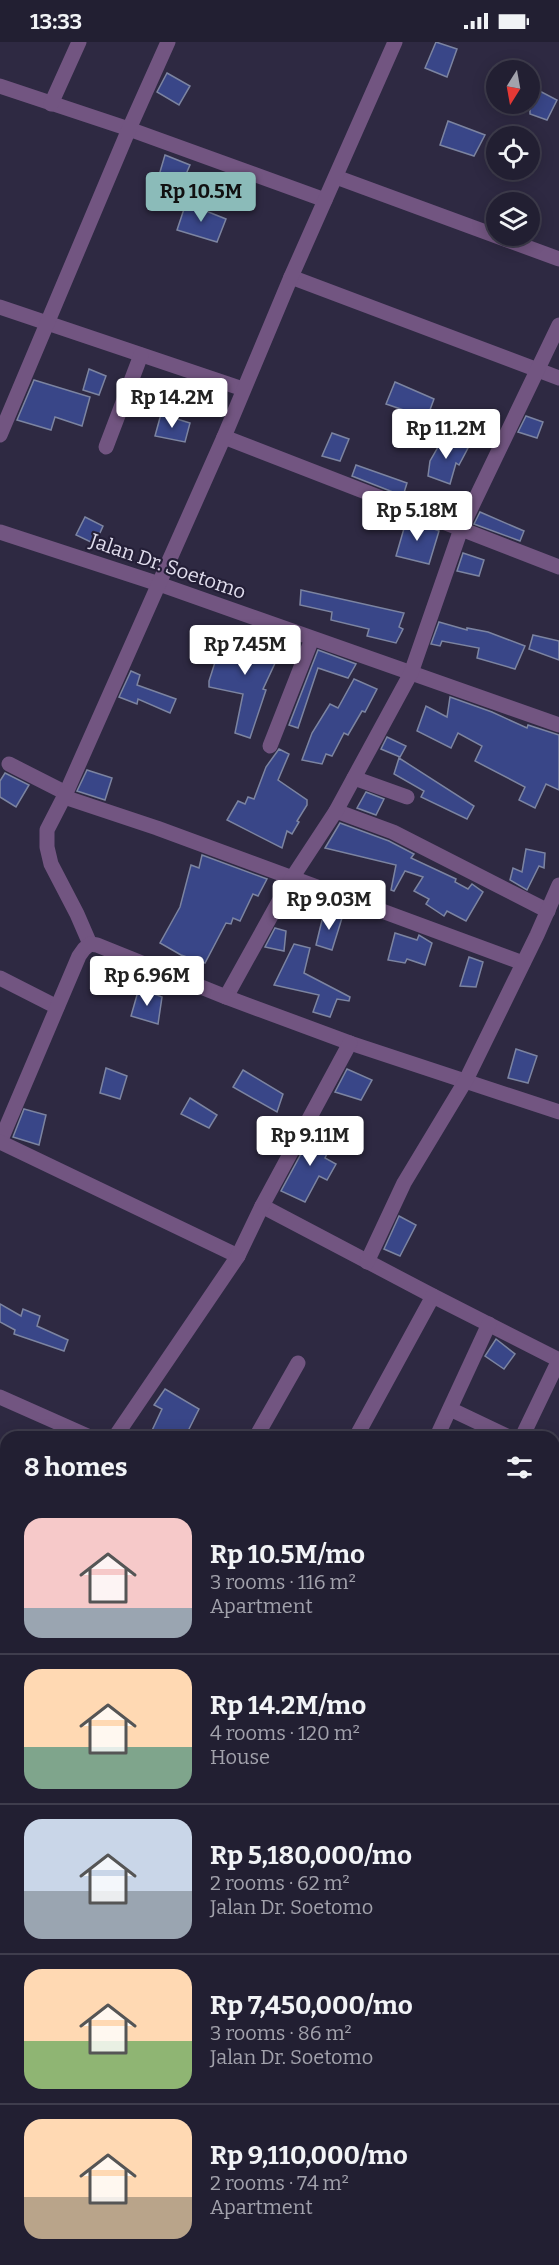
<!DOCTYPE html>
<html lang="en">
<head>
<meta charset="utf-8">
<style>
	body { margin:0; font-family:Bitter,serif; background:#2e2c3e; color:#f1f3f6; height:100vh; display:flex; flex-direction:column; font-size:22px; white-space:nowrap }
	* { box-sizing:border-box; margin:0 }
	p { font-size:20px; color:#a2a2ac }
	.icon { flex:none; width:33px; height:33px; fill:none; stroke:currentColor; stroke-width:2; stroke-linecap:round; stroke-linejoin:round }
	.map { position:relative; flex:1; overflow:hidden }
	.side { position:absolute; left:0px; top:1389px; width:560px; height:834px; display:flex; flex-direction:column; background:#221f32; border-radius:18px 18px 0 0; box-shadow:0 3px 15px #0003,0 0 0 2px #3f3d4d }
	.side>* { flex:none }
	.needle { width:39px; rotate:191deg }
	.controls { position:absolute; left:486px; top:18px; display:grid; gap:12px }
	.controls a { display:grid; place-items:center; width:54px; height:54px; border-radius:50%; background:#221f32; box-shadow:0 3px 15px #0003,0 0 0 2px #3f3d4d; font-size:30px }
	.price { position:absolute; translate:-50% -51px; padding:0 14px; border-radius:6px; background:#fff; color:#222; font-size:20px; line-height:39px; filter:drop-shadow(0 2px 3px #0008) }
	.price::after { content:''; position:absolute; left:50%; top:36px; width:18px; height:14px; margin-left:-9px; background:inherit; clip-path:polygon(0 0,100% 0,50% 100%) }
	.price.on { background:#8bbbb9; color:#111 }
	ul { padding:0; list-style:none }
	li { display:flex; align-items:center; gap:18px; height:150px; padding:0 24px }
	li+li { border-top:2px solid #3f3d4d }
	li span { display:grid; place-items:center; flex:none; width:168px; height:120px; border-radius:18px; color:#555 }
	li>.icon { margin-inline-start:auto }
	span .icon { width:72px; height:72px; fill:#fffc; stroke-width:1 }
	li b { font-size:26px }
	h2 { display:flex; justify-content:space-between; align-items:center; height:72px; padding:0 24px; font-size:26px }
	.status { display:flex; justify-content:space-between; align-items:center; height:42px; padding:0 30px; background:#221f32; direction:ltr }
	.status svg { height:16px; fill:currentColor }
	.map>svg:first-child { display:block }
	.building { fill:#394688; stroke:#7c84a1; stroke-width:1.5 }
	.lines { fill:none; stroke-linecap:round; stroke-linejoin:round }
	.minor { stroke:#725581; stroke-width:15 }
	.labels { text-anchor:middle; stroke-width:4.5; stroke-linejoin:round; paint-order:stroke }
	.street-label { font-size:20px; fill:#e0dded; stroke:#241f37 }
</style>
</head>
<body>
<div class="status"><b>13:33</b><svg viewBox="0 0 49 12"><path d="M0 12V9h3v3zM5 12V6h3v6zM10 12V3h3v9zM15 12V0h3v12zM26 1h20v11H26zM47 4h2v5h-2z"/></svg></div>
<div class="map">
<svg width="559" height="2223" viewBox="0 0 559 2223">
	<rect width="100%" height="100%" fill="#2e2942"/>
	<!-- building -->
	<g class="building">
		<polygon points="436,0 457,7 447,35 425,26"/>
		<polygon points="167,31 190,44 179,63 157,50"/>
		<polygon points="530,44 557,58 547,78 530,72"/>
		<polygon points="448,79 485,93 474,114 440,103"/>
		<polygon points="165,113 190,123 179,148 157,140"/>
		<polygon points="186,161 226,177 217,200 177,188"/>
		<polygon points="89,327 106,334 99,353 83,348"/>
		<polygon points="34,338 90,355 82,384 55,375 51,388 17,378"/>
		<polygon points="395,340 434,357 427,376 386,362"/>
		<polygon points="161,372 190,381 185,400 155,394"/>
		<polygon points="526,374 543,380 537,396 518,390"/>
		<polygon points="332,391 349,397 340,419 322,414"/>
		<polygon points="445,393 468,406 459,423 456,421 450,442 428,434 430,419"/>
		<polygon points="356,423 407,441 403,454 352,434"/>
		<polygon points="480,470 524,489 520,499 474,482"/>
		<polygon points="85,475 103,484 95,502 76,493"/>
		<polygon points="407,476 439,489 429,522 396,514"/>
		<polygon points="463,511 484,518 479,534 457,529"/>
		<polygon points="301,548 404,571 399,585 403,587 396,601 367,594 369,587 331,578 332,570 300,563"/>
		<polygon points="439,580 467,588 467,586 488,590 525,604 515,627 477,616 479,606 442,599 440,604 431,602"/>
		<polygon points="267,591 277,594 276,619 263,647 266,648 250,696 235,691 243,652 209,645 209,639 224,592 263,606"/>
		<polygon points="533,593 559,599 559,618 529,607"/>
		<polygon points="318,608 356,622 348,636 318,626 298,686 289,683"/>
		<polygon points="131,629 140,633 137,643 176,657 170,671 138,657 137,662 119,655"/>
		<polygon points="354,637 377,647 365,670 362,669 348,693 344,691 332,714 326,712 322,722 302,718 312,691 330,662 338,666"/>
		<polygon points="450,655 492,670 527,686 528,683 559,693 559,748 546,742 535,766 519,758 525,745 475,719 482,704 458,691 451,706 417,689 426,664 447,675"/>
		<polygon points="387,695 406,704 400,715 381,707"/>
		<polygon points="279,707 289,712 278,738 307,758 307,763 297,779 299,780 292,792 287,789 282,806 227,778 238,759 245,762 248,755 254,757 266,725"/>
		<polygon points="399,716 474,764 467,777 421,755 424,749 394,732"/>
		<polygon points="87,728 112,736 105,758 77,749"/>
		<polygon points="5,731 29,743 16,765 0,755 0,739"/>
		<polygon points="366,750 384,757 376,773 357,766"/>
		<polygon points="340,781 389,799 414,812 411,816 456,837 455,840 468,847 472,842 483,850 466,879 447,869 444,874 426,862 429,857 414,849 423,835 405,829 394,849 391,848 396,823 325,806"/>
		<polygon points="526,807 545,811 544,826 539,824 527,848 510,838 513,826 522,830"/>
		<polygon points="202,813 267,837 258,854 253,852 240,879 233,876 231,882 226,881 205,921 181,913 160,901 180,865 191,823 199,826"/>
		<polygon points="324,870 342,876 332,908 316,903"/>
		<polygon points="275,886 286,889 284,909 265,905"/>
		<polygon points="395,891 417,898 419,893 432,901 425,923 407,917 405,921 388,918"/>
		<polygon points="294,902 310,906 304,931 350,955 349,959 337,957 330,975 313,970 319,953 274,943"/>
		<polygon points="469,915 483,920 476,945 460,944"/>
		<polygon points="139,946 162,955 158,982 131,974"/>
		<polygon points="516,1007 537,1014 528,1041 508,1036"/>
		<polygon points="106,1026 127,1034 120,1057 100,1051"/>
		<polygon points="347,1027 372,1038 361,1058 335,1050"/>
		<polygon points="243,1028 283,1052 277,1070 233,1045"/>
		<polygon points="190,1056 217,1073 209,1086 181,1072"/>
		<polygon points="24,1067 46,1073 39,1103 13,1095"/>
		<polygon points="315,1086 334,1097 325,1116 336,1122 327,1138 319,1134 305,1160 281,1149"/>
		<polygon points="399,1174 416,1183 400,1214 384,1207"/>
		<polygon points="0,1262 21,1274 23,1267 40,1274 37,1284 68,1298 64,1309 14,1292 15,1288 0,1280"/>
		<polygon points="496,1297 515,1312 504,1327 485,1314"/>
		<polygon points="165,1347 199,1367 185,1395 149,1395 162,1367 154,1363"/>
	</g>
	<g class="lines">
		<!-- minor -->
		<g class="minor">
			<polyline points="0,44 129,87 325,158"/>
			<polyline points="51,62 79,0"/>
			<polyline points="336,135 559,217"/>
			<polyline points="291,235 559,336"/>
			<polyline points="0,265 243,347"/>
			<polyline points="0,393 129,87 168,0"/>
			<polyline points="224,395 559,525"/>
			<polyline points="106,405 141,313"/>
			<polyline points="0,490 159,542 559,683"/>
			<polyline points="270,704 312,597"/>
			<polyline points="9,722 66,751"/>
			<polyline points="354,736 407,755"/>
			<polyline points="64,755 157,786 523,921"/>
			<polyline points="336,769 393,790 548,869"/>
			<polyline points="90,902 77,872 51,822 47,805 47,788 66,751 224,395 291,235 395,0"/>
			<polyline points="0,936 57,965"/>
			<polyline points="226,955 292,836 336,769 411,631 461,487 559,283"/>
			<polyline points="0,1100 79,914 84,907 90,902 97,903 226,955 350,1001 559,1070"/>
			<polyline points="0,1100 238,1214"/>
			<polyline points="262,1164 433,1254 559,1318"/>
			<polyline points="367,1220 404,1141 466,1038 537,893 559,843"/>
			<polyline points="0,1355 90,1395"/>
			<polyline points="450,1367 509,1395"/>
			<polyline points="439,1390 489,1282"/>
			<polyline points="115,1395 238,1214 262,1164 350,1001"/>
			<polyline points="256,1395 298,1321"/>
			<polyline points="356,1395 433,1254"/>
			<polyline points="522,1395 559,1318"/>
			<polyline points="554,1481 559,1483"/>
			<polyline points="0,1597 6,1587"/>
			<polyline points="554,1627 559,1629"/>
			<polyline points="0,1668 6,1670"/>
			<polyline points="554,1924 559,1927"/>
			<polyline points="554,2054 559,2058"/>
			<polyline points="0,2108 6,2111"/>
			<polyline points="554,2174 559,2160"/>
			<polyline points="153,2223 156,2217"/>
			<polyline points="535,2223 537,2217"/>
		</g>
	</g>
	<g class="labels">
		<!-- street labels -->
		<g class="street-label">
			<text transform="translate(168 524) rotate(19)" y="7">Jalan Dr. Soetomo</text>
		</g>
	</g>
</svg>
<div class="controls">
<a><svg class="needle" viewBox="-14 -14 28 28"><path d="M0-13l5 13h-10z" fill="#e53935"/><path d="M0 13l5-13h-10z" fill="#a2a2ac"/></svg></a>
<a><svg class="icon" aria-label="locate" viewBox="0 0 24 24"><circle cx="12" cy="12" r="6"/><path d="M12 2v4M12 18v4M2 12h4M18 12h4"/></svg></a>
<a><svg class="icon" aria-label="layers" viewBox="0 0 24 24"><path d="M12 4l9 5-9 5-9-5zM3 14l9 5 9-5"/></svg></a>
</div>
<b class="price on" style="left:201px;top:181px">Rp 10.5M</b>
<b class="price" style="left:172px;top:387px">Rp 14.2M</b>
<b class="price" style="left:446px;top:418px">Rp 11.2M</b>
<b class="price" style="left:417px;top:500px">Rp 5.18M</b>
<b class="price" style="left:245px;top:634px">Rp 7.45M</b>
<b class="price" style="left:329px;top:889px">Rp 9.03M</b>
<b class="price" style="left:147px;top:965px">Rp 6.96M</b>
<b class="price" style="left:310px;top:1125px">Rp 9.11M</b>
<section class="side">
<h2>8 homes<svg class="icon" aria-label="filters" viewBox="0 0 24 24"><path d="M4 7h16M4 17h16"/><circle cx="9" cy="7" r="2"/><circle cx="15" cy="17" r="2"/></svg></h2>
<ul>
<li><span style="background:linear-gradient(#f6c9c9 75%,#9aa5b1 0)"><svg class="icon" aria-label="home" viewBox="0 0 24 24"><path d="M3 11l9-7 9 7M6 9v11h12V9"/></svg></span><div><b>Rp 10.5M/mo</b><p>3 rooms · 116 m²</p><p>Apartment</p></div></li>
<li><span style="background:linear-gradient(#ffd9b3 65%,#7fa58c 0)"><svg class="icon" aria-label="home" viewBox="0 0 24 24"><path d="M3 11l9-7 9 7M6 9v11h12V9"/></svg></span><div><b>Rp 14.2M/mo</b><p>4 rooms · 120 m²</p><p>House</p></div></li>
<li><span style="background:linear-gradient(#c9d6e8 60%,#9aa5b1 0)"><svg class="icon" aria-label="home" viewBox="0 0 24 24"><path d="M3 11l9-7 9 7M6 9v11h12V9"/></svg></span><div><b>Rp 5,180,000/mo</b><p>2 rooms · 62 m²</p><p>Jalan Dr. Soetomo</p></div></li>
<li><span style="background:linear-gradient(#ffd9b3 60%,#8fb573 0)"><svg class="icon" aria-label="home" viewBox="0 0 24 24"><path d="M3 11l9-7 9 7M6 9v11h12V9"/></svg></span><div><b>Rp 7,450,000/mo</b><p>3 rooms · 86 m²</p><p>Jalan Dr. Soetomo</p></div></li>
<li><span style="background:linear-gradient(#ffd9b3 65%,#b9a48a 0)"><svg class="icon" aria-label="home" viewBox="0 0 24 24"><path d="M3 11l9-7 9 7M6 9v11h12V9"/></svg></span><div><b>Rp 9,110,000/mo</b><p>2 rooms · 74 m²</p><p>Apartment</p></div></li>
</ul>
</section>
</div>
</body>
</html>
